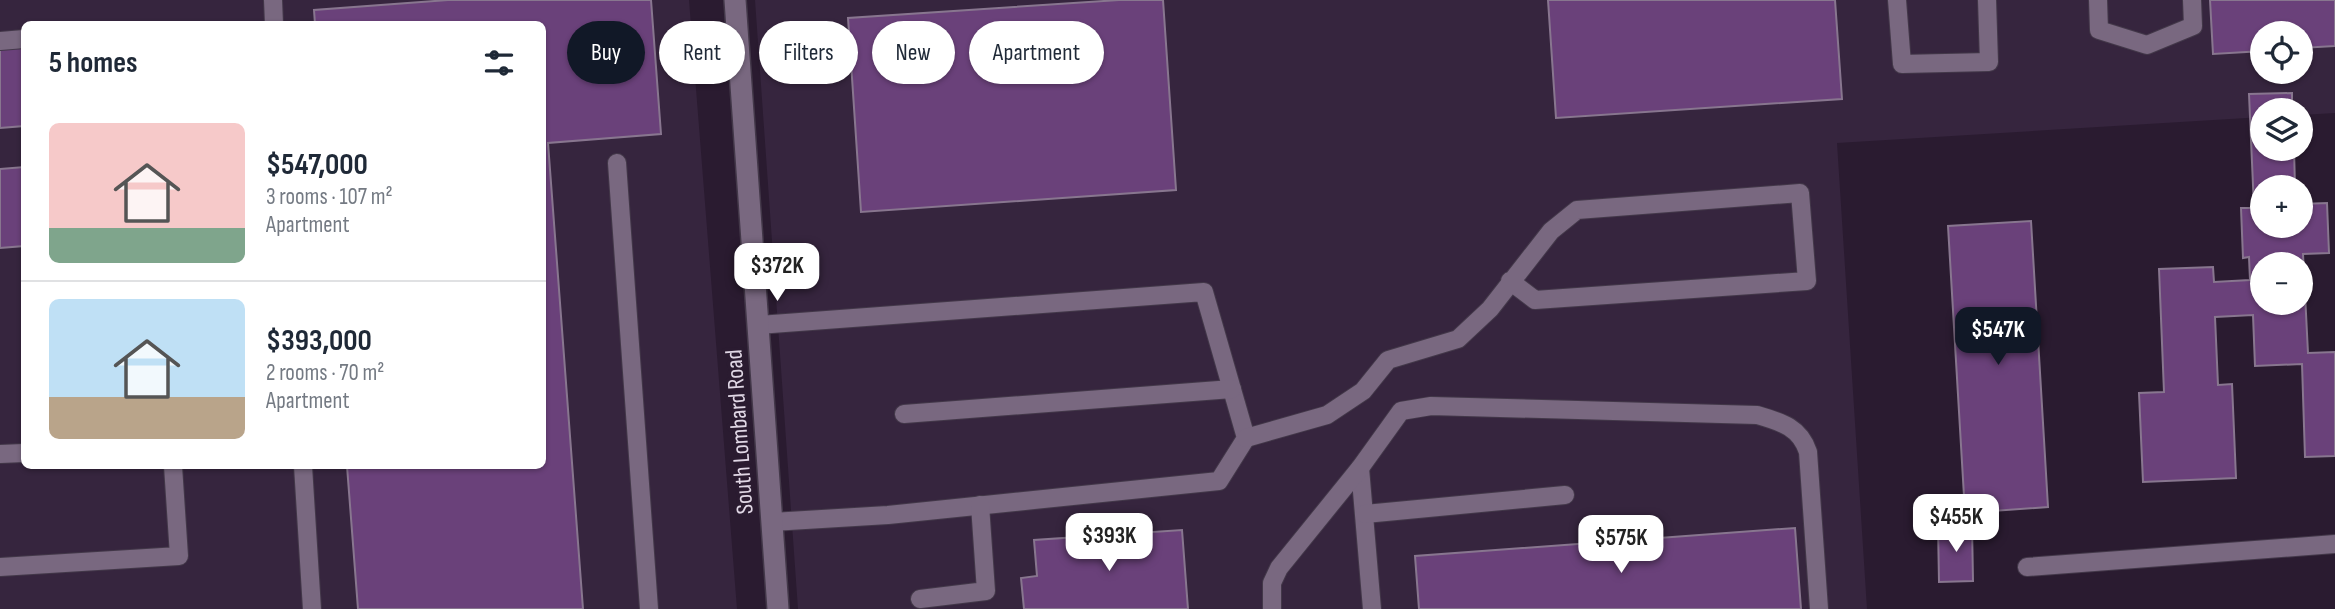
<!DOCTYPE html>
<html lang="en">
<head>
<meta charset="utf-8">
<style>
	body { margin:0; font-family:"Sofia Sans Condensed",sans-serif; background:#f2f2f3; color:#1f2937; height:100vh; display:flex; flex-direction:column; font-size:26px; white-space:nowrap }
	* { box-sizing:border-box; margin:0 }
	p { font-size:23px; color:#747a83 }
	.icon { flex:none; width:38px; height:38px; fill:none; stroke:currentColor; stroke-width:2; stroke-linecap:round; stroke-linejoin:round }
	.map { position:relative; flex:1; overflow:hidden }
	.sheet { position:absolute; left:21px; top:21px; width:525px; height:448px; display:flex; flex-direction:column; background:#fff; border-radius:10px; box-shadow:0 2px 5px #0004 }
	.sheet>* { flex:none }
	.guide { position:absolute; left:567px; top:21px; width:665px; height:63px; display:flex; gap:14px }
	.controls { position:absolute; left:2250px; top:21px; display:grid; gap:14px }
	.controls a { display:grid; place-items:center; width:63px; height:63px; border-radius:50%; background:#fff; box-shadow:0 2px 5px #0004; font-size:35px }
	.price { position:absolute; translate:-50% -60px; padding:0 16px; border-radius:14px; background:#fff; color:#222; font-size:23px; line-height:46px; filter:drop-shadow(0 2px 4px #0008) }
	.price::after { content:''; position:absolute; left:50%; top:42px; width:21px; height:16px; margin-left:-10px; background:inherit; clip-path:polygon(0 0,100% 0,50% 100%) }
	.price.current { background:#111827; color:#fff }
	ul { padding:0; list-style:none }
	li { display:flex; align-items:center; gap:21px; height:175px; padding:0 28px }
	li+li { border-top:2px solid #e0e1e3 }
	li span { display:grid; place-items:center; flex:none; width:196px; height:140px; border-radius:10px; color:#555 }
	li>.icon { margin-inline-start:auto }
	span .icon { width:84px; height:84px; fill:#fffc; stroke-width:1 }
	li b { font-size:30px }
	h2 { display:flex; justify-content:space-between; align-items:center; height:84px; padding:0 28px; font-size:30px }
	.pill { padding:0 24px; border-radius:32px; background:#fff; box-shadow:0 2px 5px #0004; font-size:24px; line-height:63px }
	.pill.current { background:#111827; color:#fff }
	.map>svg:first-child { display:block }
	.built { fill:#36253e; fill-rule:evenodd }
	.building { fill:#6a417a; stroke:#88768f; stroke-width:2; fill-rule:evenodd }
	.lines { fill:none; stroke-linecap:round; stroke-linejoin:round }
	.service-casing { stroke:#433849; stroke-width:20 }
	.minor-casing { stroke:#433849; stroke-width:24 }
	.service { stroke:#796880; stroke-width:18 }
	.minor { stroke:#796880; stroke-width:21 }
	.labels { text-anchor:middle; stroke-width:7; stroke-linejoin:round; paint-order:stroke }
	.street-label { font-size:24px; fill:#e0d7e5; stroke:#2a1b30 }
</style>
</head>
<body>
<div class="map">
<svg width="2335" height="609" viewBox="0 0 2335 609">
	<rect width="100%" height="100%" fill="#2a1b30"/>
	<!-- built -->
	<g class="built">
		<path d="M 0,0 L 689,0 L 737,609 L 0,609 ZM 24,24 L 542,24 L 542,466 L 24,466 Z"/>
		<path d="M 755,0 L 2335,0 L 2335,113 L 2301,115 L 2301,110 L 2263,110 L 2263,117 L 1837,143 L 1867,609 L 798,609 ZM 2263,33 L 2301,33 L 2301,72 L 2263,72 Z"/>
	</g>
	<!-- building -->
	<g class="building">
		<polygon points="448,0 651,0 661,134 548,143 583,609 358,609 347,466 542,466 542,24 315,24 314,10"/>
		<polygon points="1119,0 1163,0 1176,190 861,212 848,18"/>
		<polygon points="1548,0 1835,0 1842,99 1556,118"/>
		<polygon points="2210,0 2335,0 2335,46 2301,48 2301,33 2263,33 2263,51 2213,54"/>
		<polygon points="24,47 24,126 0,128 0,49"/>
		<path d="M 2292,93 L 2292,110 L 2263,110 L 2263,149 L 2294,149 L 2295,187 L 2263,187 L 2263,226 L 2301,226 L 2301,204 L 2327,203 L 2329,253 L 2303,254 L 2308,353 L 2335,352 L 2335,456 L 2305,457 L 2302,364 L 2255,366 L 2253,315 L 2215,317 L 2218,385 L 2232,384 L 2236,478 L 2143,482 L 2139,393 L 2164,392 L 2159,269 L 2213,267 L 2214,282 L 2250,280 L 2249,257 L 2243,258 L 2241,208 L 2254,208 L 2249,94 ZM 2263,264 L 2301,264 L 2301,303 L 2263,303 Z"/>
		<polygon points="24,167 24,246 0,248 0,169"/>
		<polygon points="2031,221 2048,507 1965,513 1948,226"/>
		<polygon points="1972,525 1973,581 1939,582 1938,526"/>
		<polygon points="1795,528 1801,609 1419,609 1415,556"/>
		<polygon points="1182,530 1188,609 1024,609 1021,578 1037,576 1034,540"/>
	</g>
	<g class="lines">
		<defs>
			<g id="service">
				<polyline points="273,0 274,24"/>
				<polyline points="1897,0 1902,64 1989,62 1987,0"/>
				<polyline points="2098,0 2099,30 2147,45 2193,26 2192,0"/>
				<polyline points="0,41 24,39"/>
				<polyline points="617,163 649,609"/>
				<polyline points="758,325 1204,292 1246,438 1219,481 888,515 772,522"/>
				<polyline points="904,414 1232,389"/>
				<polyline points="1246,438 1327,415 1363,391 1388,360 1458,339 1490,309 1551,231 1577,210 1800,193 1807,281 1535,300 1510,281"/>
				<polyline points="0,454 24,453"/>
				<polyline points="303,466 312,609"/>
				<polyline points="1360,468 1372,609"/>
				<polyline points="1365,514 1565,495"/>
				<polyline points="0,567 179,556 173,466"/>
				<polyline points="2027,567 2335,544"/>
				<polyline points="920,599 986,591 980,505"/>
				<path d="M 1272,609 L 1272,583 L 1279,568 L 1360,468 L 1401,411 L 1431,406 L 1757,415 C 1781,422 1800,427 1808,452 L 1819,609"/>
			</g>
			<polyline id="minor" points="735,0 778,609"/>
		</defs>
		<!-- service casing -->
		<use href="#service" class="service-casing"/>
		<!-- minor casing -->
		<use href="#minor" class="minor-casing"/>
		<!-- service -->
		<use href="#service" class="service"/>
		<!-- minor -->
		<use href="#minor" class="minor"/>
	</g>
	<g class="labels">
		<!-- street labels -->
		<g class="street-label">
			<text transform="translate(739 432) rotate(-94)" y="8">South Lombard Road</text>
		</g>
	</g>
</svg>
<div class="controls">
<a><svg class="icon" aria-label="locate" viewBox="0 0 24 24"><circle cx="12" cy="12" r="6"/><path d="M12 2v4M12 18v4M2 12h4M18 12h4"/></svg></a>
<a><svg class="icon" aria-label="layers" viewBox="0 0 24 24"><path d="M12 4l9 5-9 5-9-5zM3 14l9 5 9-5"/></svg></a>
<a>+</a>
<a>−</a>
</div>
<b class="price" style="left:777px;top:303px">$372K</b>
<b class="price current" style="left:1998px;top:367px">$547K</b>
<b class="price" style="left:1956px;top:554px">$455K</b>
<b class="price" style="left:1109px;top:573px">$393K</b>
<b class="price" style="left:1621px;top:575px">$575K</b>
<div class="guide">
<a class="pill current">Buy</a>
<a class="pill">Rent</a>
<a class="pill">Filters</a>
<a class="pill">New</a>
<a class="pill">Apartment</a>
</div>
<section class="sheet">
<h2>5 homes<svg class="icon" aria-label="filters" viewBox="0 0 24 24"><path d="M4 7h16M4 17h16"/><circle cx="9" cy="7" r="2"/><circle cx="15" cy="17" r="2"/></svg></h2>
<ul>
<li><span style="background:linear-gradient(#f6c9c9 75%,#7fa58c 0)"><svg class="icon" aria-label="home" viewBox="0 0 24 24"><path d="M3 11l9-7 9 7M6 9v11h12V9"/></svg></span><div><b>$547,000</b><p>3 rooms · 107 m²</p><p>Apartment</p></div></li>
<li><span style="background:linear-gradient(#bfe0f5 70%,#b9a48a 0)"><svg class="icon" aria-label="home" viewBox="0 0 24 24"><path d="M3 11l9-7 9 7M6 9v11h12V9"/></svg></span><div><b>$393,000</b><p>2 rooms · 70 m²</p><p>Apartment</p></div></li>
</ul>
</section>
</div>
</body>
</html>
